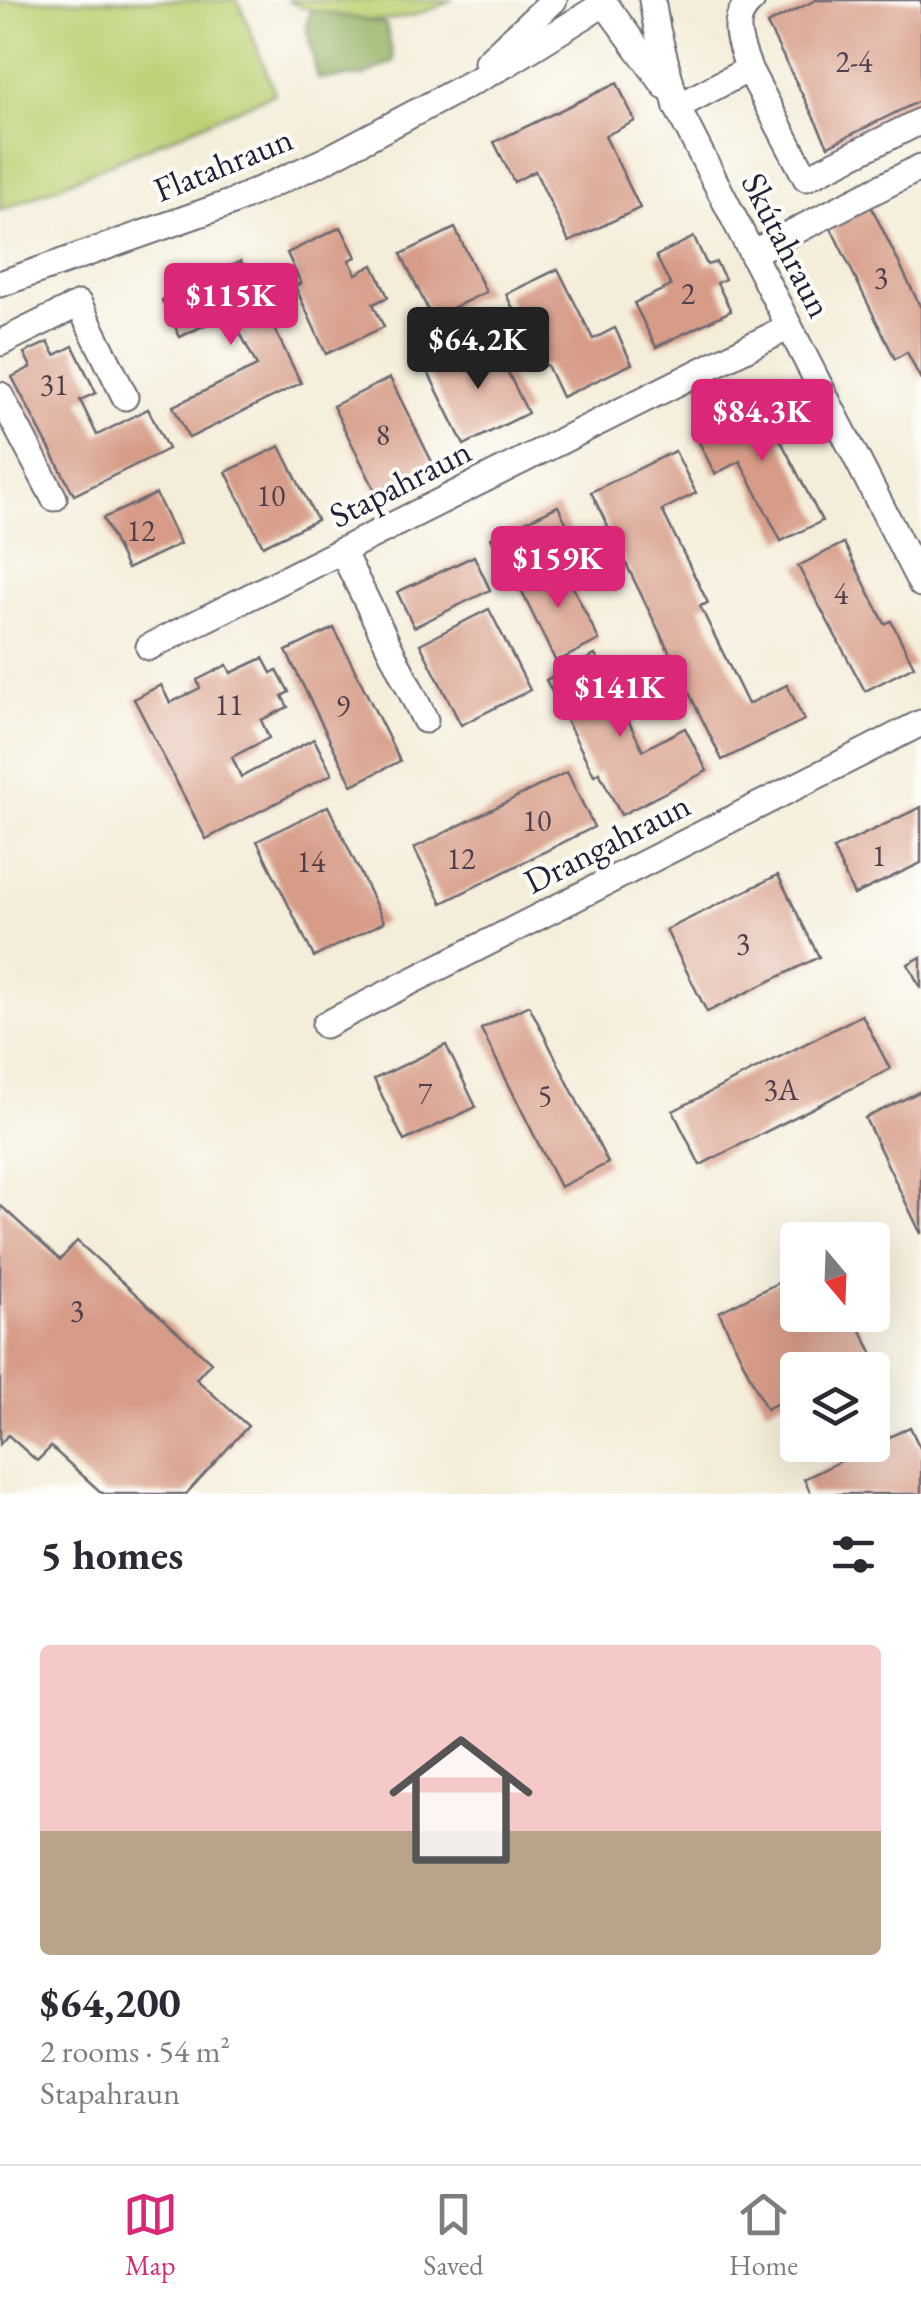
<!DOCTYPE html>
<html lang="en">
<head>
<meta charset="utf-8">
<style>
	body { margin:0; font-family:"EB Garamond",serif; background:#f2f2f3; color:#2b2b33; height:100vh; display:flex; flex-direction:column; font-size:38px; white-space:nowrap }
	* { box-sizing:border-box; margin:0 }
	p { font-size:32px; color:#7c7c81 }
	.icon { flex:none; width:55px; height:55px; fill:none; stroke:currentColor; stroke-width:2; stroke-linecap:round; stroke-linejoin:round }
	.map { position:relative; height:1494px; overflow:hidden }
	.details { display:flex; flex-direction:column; background:#fff; flex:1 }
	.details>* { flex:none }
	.needle { width:65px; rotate:161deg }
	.controls { position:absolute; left:780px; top:1222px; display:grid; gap:20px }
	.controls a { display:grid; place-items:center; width:110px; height:110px; border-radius:10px; background:#fff; box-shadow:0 10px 40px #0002; font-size:50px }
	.price { position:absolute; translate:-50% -85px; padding:0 22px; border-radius:10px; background:#db2777; color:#fff; font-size:32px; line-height:65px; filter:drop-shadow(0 2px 5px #0008) }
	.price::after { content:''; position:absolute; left:50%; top:60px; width:30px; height:22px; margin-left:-15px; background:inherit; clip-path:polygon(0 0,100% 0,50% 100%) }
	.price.on { background:#222; color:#fff }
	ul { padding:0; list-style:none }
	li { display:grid; align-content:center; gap:20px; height:530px; padding:0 40px }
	li span { display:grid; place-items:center; height:310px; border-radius:10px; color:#555 }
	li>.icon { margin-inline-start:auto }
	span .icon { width:180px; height:180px; fill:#fffc; stroke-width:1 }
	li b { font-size:42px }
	h2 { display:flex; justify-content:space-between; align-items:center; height:120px; padding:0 40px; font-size:42px }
	.dock { display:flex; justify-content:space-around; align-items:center; height:140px; border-top:2px solid #e1e1e2; background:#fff; font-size:28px; color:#7c7c81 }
	.dock a { display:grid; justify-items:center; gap:5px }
	.dock .on { color:#db2777 }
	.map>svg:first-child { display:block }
	.green { fill:#bcd175; stroke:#6f7a58; stroke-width:2.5 }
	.forest { fill:#95b366; stroke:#5c6a50; stroke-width:2.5 }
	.building { fill:#d79c88 }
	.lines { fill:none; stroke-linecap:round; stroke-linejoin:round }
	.minor-casing { stroke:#6c6972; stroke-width:29 }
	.minor { stroke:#fff; stroke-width:25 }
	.labels { text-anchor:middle; stroke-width:8; stroke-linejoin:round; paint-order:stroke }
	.number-label { font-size:30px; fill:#4f404e }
	.street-label { font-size:35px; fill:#22223b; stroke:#fdfcf7 }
</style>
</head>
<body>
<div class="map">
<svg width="921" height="1494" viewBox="0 0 921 1494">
	<rect width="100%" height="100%" fill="#fdfcf7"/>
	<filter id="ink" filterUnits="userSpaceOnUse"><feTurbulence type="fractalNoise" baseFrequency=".01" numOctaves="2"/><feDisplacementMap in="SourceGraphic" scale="20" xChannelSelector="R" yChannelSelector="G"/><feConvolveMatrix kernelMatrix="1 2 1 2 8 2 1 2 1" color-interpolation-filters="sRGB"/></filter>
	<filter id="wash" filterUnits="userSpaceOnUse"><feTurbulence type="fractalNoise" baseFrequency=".0048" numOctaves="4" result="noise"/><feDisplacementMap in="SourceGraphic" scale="40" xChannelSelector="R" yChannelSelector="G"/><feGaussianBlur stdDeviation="2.25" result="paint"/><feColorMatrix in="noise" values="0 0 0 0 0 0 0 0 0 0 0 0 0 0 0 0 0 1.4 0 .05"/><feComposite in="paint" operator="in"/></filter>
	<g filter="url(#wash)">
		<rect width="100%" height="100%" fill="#f4edd9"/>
		<!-- green -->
		<g class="green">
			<polygon points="0,0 238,0 275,93 0,211"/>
			<path d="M 286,0 L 451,0 C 400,29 338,26 286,0 Z"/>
		</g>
		<!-- forest -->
		<polygon class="forest" points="312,10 386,24 394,61 364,76 318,79 306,25"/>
		<g id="blocks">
			<!-- building -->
			<g class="building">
				<polygon points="816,0 921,0 921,100 828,146 767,24"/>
				<polygon points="617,83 635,121 605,136 640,208 569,242 535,171 514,182 494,142"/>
				<polygon points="870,204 921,308 921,380 907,352 895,359 829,224"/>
				<polygon points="341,227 356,257 349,260 356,274 373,265 388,297 373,304 384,327 326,354 295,286 301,283 287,253"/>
				<polygon points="455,228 486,292 432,318 401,254"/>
				<polygon points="694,237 707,265 716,262 725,279 717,283 731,311 656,347 634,303 671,286 656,256"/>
				<polygon points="241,261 301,383 189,438 173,406 257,366 230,313 180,337 162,300"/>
				<polygon points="558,269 593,339 615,328 632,364 562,397 547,365 541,367 506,294"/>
				<polygon points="492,340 528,413 464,445 428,372"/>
				<polygon points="48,342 55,355 73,346 96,393 80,400 97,435 148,409 168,449 74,495 12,377 31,367 24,353"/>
				<polygon points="390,378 433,464 376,492 333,406"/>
				<polygon points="769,395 790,436 781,441 822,521 781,541 740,461 715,474 695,434"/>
				<polygon points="280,446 317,520 263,546 226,472"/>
				<polygon points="675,451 696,493 662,510 708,603 700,606 748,704 787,685 804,720 722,760 591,492"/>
				<polygon points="156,494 180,544 127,569 103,518"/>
				<polygon points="558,506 576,543 509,574 491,538"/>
				<polygon points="844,543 885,624 891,621 914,666 865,691 798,566"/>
				<polygon points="474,556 490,590 414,627 397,592"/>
				<polygon points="560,561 599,640 556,662 517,582"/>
				<polygon points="489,609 530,690 461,725 420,644"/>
				<polygon points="334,628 400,761 352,785 286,651"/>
				<polygon points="595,655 643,750 685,728 707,771 621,815 599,772 594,775 546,680"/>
				<polygon points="263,658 271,673 277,670 289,692 282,696 288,707 261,720 269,738 232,757 241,777 314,739 332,774 206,839 134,699 161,685 170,703 200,688 197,680 227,665 231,673"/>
				<polygon points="567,772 594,827 442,903 414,848"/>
				<polygon points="328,806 384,922 314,957 257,841"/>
				<polygon points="921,807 921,863 854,895 833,849"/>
				<polygon points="778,875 819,957 707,1012 666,930"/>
				<polygon points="921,957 921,989 908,964"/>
				<polygon points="529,1005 608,1163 560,1187 481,1029"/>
				<polygon points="862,1015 890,1069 700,1165 673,1111"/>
				<polygon points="446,1045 476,1107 404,1141 374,1079"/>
				<polygon points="921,1091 921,1234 865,1118"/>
				<polygon points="0,1205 60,1260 77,1241 211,1362 196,1379 248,1426 186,1494 103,1494 51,1447 37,1461 8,1435 0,1444"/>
				<polygon points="798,1273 798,1315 853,1315 874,1356 845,1370 798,1370 798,1393 766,1409 719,1312"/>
				<polygon points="910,1427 921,1450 921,1494 811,1494 804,1479"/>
			</g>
		</g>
	</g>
	<g filter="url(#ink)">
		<use href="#blocks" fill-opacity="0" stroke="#6c6972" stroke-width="2.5"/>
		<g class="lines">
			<defs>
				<g id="minor">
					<polyline points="652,0 657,29 677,107 921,584"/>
					<polyline points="608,8 665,86"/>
					<polyline points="487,62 554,0"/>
					<polyline points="749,69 806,178 921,121"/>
					<path d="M 677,107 L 749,69 C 740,44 728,20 752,0"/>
					<polyline points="752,253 921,167"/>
					<polyline points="0,284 230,203 322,162 505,65 602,5"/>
					<polyline points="0,343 79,304 125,397"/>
					<polyline points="0,395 54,498"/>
					<polyline points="342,551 425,720"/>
					<polyline points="149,647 789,327"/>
					<polyline points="325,1025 921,723"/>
				</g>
			</defs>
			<!-- minor casing -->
			<use href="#minor" class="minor-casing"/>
			<!-- minor -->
			<use href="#minor" class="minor"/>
		</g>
	</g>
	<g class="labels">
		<!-- number labels -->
		<g class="number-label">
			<text x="854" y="72">2-4</text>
			<text x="881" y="288">3</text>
			<text x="688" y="304">2</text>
			<text x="54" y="395">31</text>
			<text x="383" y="445">8</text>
			<text x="271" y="506">10</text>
			<text x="141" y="541">12</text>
			<text x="841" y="604">4</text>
			<text x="229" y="715">11</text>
			<text x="343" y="716">9</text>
			<text x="537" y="831">10</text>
			<text x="879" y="866">1</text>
			<text x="461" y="869">12</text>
			<text x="311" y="872">14</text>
			<text x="743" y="954">3</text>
			<text x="781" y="1100">3A</text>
			<text x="425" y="1103">7</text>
			<text x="545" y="1106">5</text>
			<text x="77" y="1321">3</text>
		</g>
		<!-- street labels -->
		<g class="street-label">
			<text transform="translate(223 164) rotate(-22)" y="12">Flatahraun</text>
			<text transform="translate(787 245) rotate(63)" y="12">Skútahraun</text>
			<text transform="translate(400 483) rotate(-27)" y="12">Stapahraun</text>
			<text transform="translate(607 843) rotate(-27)" y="12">Drangahraun</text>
		</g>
	</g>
</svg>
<div class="controls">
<a><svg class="needle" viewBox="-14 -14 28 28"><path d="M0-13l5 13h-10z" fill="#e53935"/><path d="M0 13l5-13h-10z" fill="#7c7c81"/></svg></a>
<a><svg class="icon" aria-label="layers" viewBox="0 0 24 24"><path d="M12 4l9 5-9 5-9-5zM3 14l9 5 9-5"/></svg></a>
</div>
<b class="price" style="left:231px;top:348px">$115K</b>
<b class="price on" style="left:478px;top:392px">$64.2K</b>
<b class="price" style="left:762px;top:464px">$84.3K</b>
<b class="price" style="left:558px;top:611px">$159K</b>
<b class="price" style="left:620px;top:740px">$141K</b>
</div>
<section class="details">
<h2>5 homes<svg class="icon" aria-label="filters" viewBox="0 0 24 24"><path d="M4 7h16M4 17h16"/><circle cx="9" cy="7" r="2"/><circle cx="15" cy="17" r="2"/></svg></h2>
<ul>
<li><span style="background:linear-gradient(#f6c9c9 60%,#b9a48a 0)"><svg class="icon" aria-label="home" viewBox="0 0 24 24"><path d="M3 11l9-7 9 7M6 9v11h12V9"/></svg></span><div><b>$64,200</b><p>2 rooms · 54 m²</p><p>Stapahraun</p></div></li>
</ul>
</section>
<nav class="dock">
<a class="on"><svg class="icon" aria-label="map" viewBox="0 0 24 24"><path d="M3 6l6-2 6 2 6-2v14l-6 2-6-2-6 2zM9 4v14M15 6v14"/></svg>Map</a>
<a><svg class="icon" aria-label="saved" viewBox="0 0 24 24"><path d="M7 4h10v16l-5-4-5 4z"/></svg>Saved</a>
<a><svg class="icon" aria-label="home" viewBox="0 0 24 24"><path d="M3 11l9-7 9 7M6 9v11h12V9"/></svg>Home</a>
</nav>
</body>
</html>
